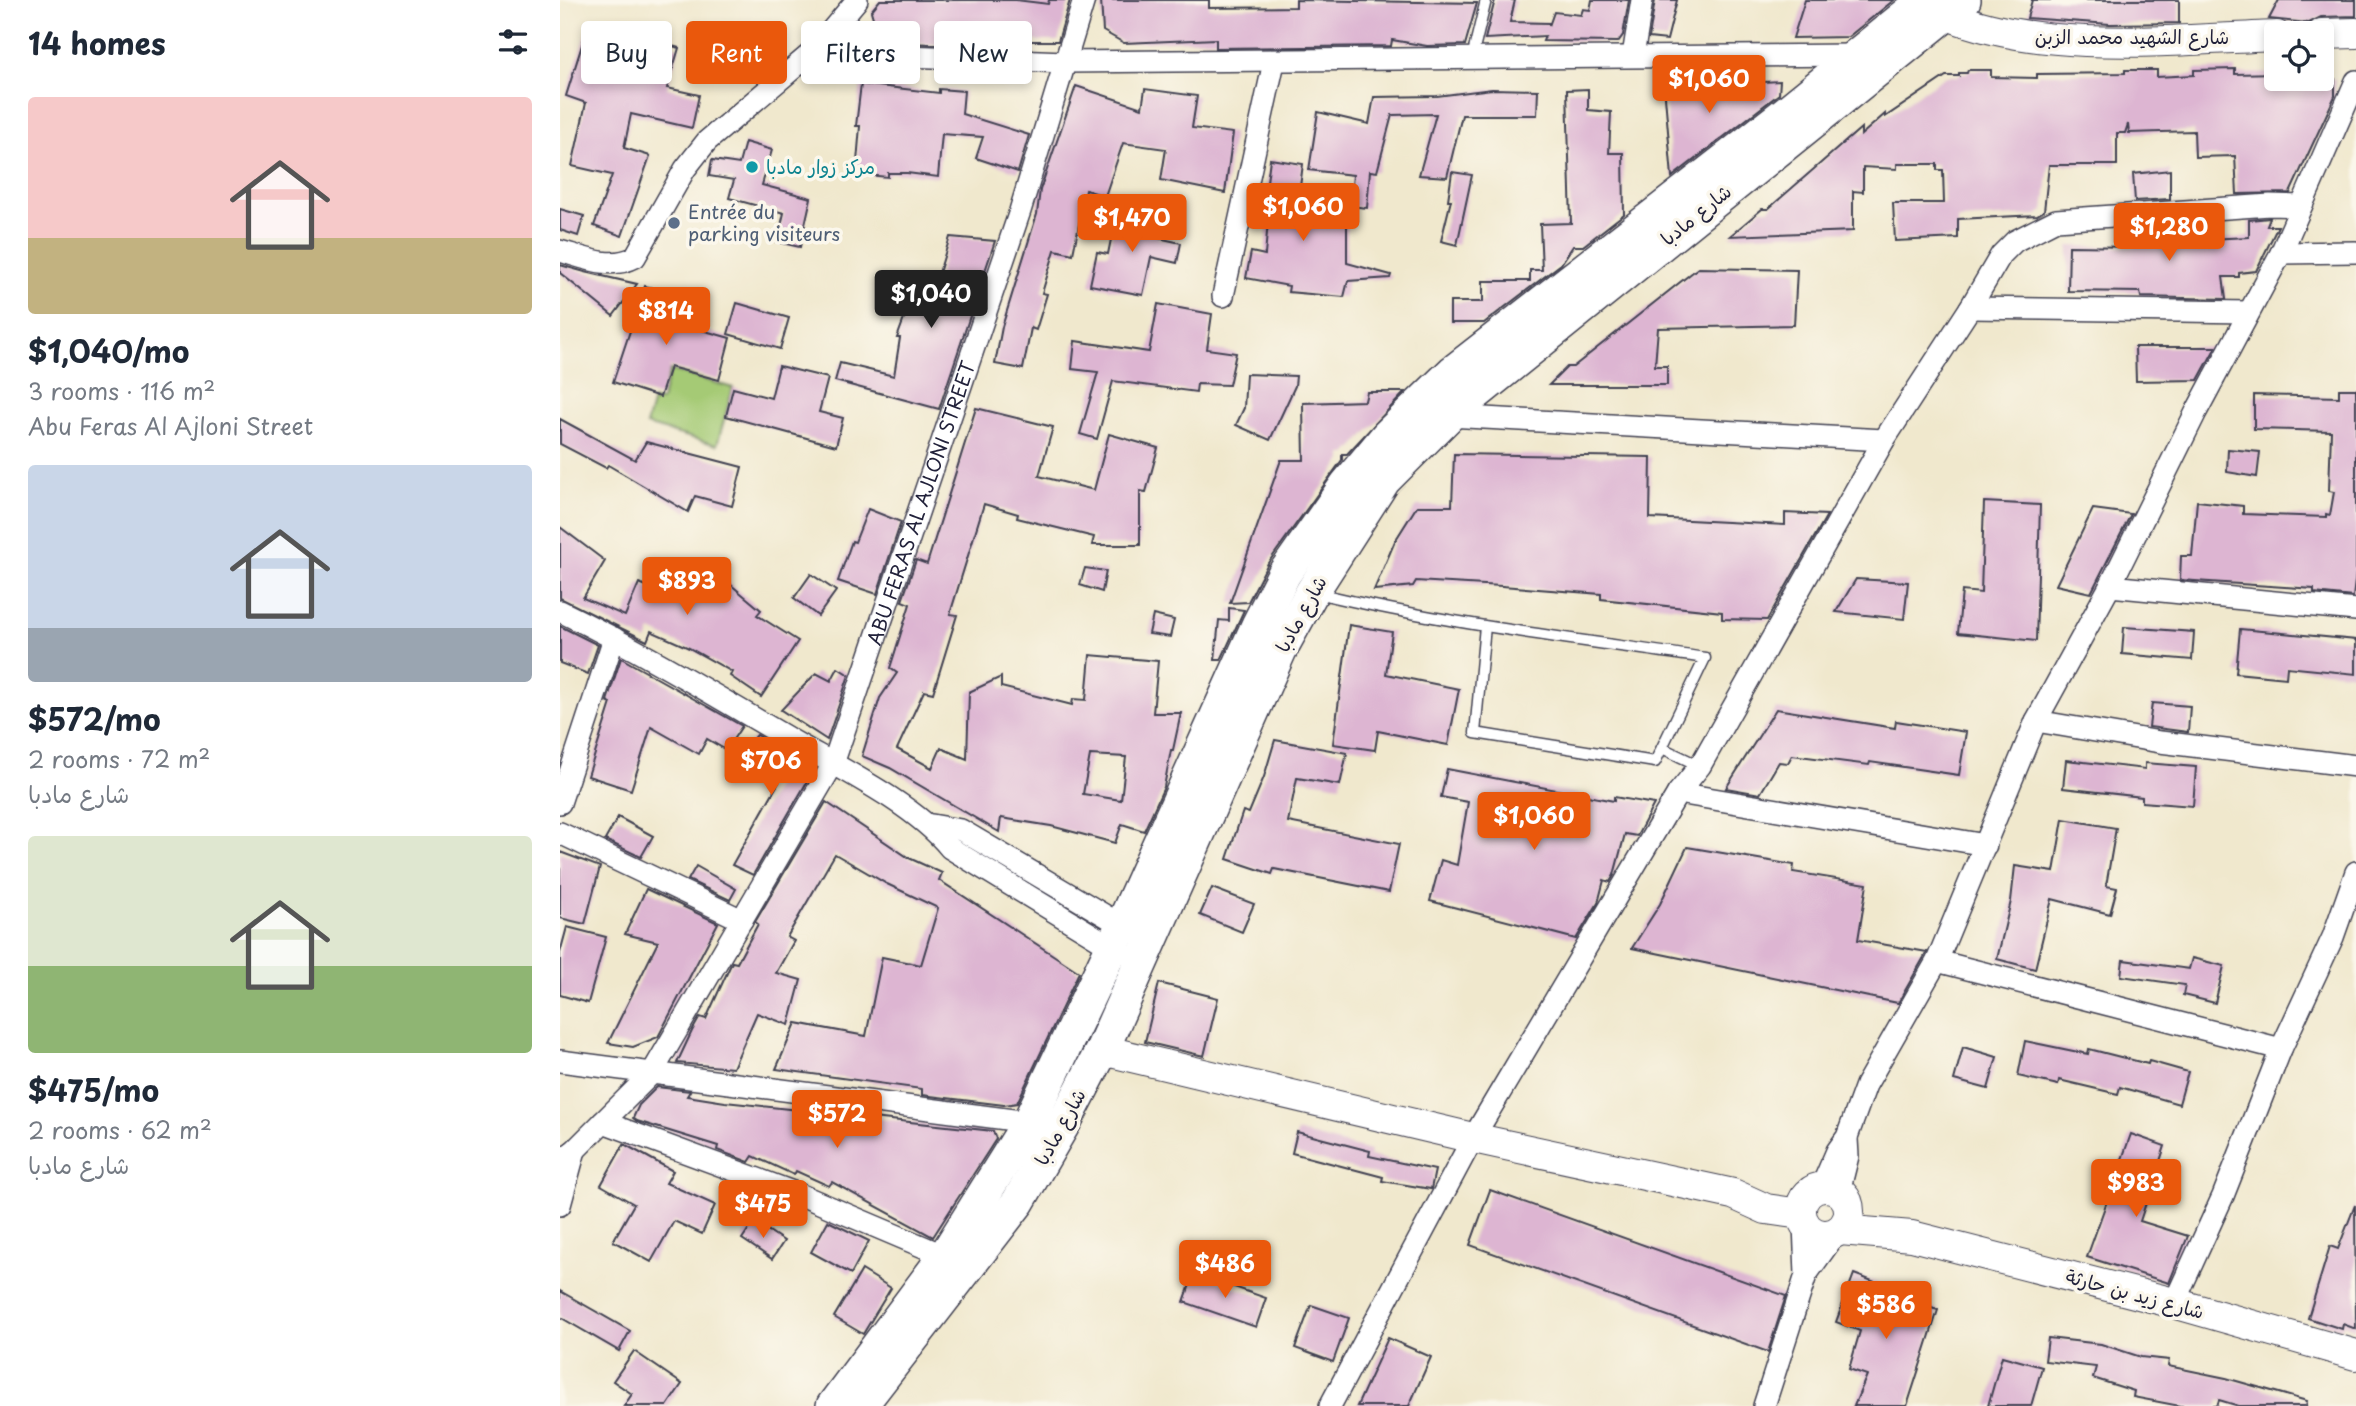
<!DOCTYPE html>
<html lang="en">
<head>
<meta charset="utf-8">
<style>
	body { margin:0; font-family:"Playpen Sans","Playpen Sans Arabic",sans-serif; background:#f6f6f7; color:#1f2937; height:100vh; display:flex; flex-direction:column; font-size:26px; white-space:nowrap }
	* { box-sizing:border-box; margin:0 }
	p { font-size:23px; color:#747a83 }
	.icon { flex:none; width:38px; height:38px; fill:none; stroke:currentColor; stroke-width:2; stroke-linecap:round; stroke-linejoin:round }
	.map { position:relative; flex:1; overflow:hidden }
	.side { display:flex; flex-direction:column; background:#fff; width:560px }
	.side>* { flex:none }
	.banner { position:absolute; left:21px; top:21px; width:665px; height:63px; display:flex; gap:14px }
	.tools { position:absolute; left:1704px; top:21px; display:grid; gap:14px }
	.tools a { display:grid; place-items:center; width:70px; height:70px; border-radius:7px; background:#fff; box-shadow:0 4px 10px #0003; font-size:35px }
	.price { position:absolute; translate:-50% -60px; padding:0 16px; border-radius:7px; background:#ea580c; color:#fff; font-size:23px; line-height:46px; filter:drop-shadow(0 2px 4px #0008) }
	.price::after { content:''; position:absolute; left:50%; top:42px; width:21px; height:16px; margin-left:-10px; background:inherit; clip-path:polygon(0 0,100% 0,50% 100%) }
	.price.on { background:#222; color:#fff }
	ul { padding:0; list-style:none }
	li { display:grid; align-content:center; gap:14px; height:371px; padding:0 28px }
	li span { display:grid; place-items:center; height:217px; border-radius:7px; color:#555 }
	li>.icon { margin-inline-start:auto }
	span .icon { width:126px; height:126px; fill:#fffc; stroke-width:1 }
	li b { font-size:30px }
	h2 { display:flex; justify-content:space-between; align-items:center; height:84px; padding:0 28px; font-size:30px }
	.tag { padding:0 24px; border-radius:7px; background:#fff; box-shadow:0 4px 10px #0003; font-size:24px; line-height:63px }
	.tag.on { background:#ea580c; color:#fff }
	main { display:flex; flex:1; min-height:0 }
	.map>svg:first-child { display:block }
	.green { fill:#a5ca74; stroke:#647658; stroke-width:2 }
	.building { fill:#ddb5d2; fill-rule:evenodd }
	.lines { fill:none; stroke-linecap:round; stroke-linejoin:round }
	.lane-casing { stroke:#414051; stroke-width:13 }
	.street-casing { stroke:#414051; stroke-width:24 }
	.secondary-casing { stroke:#414051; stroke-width:32 }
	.primary-casing { stroke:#414051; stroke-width:36 }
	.lane { stroke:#fff; stroke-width:10 }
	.street { stroke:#fff; stroke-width:21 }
	.secondary { stroke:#fff; stroke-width:30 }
	.primary { stroke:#fff; stroke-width:33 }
	.culture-dot { fill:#0f9aa8; stroke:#fbf7ec; stroke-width:2.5 }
	.service-dot { fill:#5c6f8a; stroke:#fbf7ec; stroke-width:2.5 }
	.labels { text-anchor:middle; stroke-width:7; stroke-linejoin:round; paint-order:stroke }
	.street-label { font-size:19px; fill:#22223b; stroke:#fbf7ec }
	.culture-label { font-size:19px; fill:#0d838f; stroke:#fbf7ec; text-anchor:start }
	.service-label { font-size:19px; fill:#4e5e75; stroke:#fbf7ec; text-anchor:start }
</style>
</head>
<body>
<main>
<section class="side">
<h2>14 homes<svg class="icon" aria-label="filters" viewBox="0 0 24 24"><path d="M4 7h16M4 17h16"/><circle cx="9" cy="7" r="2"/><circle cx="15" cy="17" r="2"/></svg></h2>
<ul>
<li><span style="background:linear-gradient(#f6c9c9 65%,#c2b280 0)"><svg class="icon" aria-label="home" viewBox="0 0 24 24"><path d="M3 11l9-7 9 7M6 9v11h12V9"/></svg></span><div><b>$1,040/mo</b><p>3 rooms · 116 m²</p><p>Abu Feras Al Ajloni Street</p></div></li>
<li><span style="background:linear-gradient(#c9d6e8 75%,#9aa5b1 0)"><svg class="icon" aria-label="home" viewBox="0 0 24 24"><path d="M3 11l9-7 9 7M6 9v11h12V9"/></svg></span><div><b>$572/mo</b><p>2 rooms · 72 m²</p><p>شارع مادبا</p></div></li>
<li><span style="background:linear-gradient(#dfe7d0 60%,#8fb573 0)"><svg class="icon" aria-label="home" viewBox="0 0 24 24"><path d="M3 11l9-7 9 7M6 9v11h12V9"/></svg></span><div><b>$475/mo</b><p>2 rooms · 62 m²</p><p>شارع مادبا</p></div></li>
</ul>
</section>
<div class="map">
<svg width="1796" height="1406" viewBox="0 0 1796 1406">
	<rect width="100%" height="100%" fill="#fbf7ec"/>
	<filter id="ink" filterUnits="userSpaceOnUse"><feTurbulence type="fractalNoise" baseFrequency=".0143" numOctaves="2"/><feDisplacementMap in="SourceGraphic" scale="14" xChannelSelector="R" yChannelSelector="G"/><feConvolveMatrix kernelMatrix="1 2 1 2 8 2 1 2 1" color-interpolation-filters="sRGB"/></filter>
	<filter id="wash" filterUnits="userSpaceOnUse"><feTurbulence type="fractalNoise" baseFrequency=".00686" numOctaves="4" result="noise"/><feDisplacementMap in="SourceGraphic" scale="28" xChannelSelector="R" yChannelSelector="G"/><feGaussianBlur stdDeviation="1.57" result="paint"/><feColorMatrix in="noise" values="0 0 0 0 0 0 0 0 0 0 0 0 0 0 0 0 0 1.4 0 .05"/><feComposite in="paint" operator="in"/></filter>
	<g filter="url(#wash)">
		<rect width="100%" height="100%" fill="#f0e8cd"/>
		<!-- green -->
		<polygon class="green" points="110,370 173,388 157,445 86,425 93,400 101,401"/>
		<g id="blocks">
			<!-- building -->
			<g class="building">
				<polygon points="320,0 456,0 488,4 489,0 510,0 498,41 426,41 425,46 320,42 311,11"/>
				<polygon points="541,0 649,0 649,8 736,7 736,0 917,3 905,45 867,46 832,40 831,46 656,48 656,39 564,43 543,31"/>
				<polygon points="935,0 955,0 950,22 989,23 989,26 994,12 1021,15 1023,9 1030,10 1032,0 1069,0 1063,35 1058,42 983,41 985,36 925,39"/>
				<polygon points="1095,0 1117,0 1107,40 1089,38"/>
				<polygon points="1245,0 1334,0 1288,37 1233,38"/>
				<polygon points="1472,0 1619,0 1619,23 1550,24 1467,18"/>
				<polygon points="1719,0 1796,0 1796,16 1761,17 1749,23 1709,19"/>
				<polygon points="28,26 81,42 82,37 119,48 107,88 139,95 132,128 71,114 64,148 90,156 62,236 34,226 52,175 12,166 26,103 6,96"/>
				<polygon points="1675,69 1675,74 1717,73 1717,79 1775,79 1775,96 1730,193 1677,194 1675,156 1635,157 1634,131 1569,133 1568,124 1565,133 1557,133 1557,165 1489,165 1484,211 1477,215 1398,219 1398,238 1335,241 1333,203 1384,203 1383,170 1377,170 1377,164 1337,164 1337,169 1303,167 1303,192 1293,191 1293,231 1170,236 1202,209 1208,209 1301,128 1301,135 1325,114 1325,117 1386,76 1399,76 1399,73 1407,73 1408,70 1431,70 1431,77 1477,78 1477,74 1565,73 1565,70 1597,70 1597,77 1634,75 1634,70"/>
				<polygon points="1132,81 1132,86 1220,81 1219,94 1112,177 1104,85"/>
				<polygon points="301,84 379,93 379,89 404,91 402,114 469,135 458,172 416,158 423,137 382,134 378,177 347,173 328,173 328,177 296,174 300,126 296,126"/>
				<polygon points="516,86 582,108 585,89 637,96 632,128 673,133 665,193 601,180 606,149 563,143 545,196 526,190 513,254 495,250 482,293 487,294 476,330 471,328 463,369 435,364 442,327 477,214 480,190"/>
				<polygon points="932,89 978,90 977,115 902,115 887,177 859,175 876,114 832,115 817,172 810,171 807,208 790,206 793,175 749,170 758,112 809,124 814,97 877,96"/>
				<polygon points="1028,89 1028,110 1051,112 1049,153 1063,153 1064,214 1023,246 1013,246 1001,264 924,323 890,323 890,302 923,302 923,281 970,281 970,270 982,270 980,224 1011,223 1007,90"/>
				<polygon points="185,142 212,150 202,185 251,198 240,247 217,242 224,213 169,198 174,180 149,176 152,160 179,164"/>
				<polygon points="710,159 743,164 736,217 746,217 745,221 787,221 787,263 831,275 830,278 788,281 784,297 728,292 729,286 686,278 691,252 705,255 710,198 705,197"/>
				<polygon points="1610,170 1610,199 1575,201 1573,174"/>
				<polygon points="892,172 912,175 897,245 881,241 891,200 888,200"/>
				<polygon points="0,209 24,216 18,236 0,230"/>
				<polygon points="557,210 602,220 598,238 621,243 617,263 591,257 583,295 530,285 537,252 548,254"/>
				<polygon points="1710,218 1707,226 1718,226 1696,271 1679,273 1679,277 1663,277 1666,299 1581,297 1580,292 1508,291 1509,246 1576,247 1577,227 1611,225 1611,236 1626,235 1626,240 1689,237 1689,220"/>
				<polygon points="390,237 435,241 379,409 275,381 280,363 334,376 340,338 337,338 352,297 371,299"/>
				<polygon points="0,265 25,272 77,284 53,316 0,273"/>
				<polygon points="1138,268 1237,270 1234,325 1098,328 1095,366 1107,366 1107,385 989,385 1007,367 1013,367"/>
				<polygon points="85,286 118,294 106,320 170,338 159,380 110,367 100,397 53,382"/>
				<polygon points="177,303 229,318 220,349 168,334"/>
				<polygon points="598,304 652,314 647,349 676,353 669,385 637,384 636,392 553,381 537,439 520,434 538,372 512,369 515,341 589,352"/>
				<polygon points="1575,347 1656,347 1638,380 1576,381"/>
				<polygon points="219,366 268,378 259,412 283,418 276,446 166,416 173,388 211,398"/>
				<polygon points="686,374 736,376 735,386 710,440 676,425 684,408"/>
				<polygon points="1779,389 1796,389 1796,573 1793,597 1754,593 1754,589 1620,580 1621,556 1632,556 1637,501 1683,506 1683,514 1766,517 1766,514 1770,515 1774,492 1769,491 1771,431 1694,429 1694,395 1779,397"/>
				<polygon points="807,392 845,392 787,454 782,454 782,460 708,563 688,602 670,603 721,460 744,460 743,403 805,401"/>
				<path d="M 416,408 L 493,427 L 479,476 L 534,490 L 549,434 L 598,448 L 586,492 L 580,491 L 580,545 L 532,545 L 534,537 L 457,518 L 458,514 L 424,504 L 390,614 L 397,615 L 373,693 L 364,691 L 337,749 L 372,768 L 381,748 L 407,759 L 409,692 L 441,677 L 441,687 L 512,705 L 513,699 L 526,700 L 530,655 L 598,661 L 593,713 L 621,713 L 613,750 L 611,750 L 604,787 L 584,831 L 562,824 L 555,843 L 491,826 L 441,818 L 439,832 L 330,768 L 302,756 L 320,698 L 337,673 L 330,668 L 350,604 L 342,601 L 356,560 L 367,564 ZM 530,755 L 566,757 L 561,800 L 523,794 Z"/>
				<polygon points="0,419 75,460 86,442 182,467 172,506 135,496 128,512 48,465 46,468 0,444"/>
				<polygon points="1668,449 1700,452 1697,477 1667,472"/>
				<polygon points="894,454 1091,457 1090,518 1225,525 1225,513 1267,515 1207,620 1162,619 1162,612 1041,599 1041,594 942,586 856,581 853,586 814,590 835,541 857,506 892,506"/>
				<polygon points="1424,502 1480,505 1476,641 1398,633 1402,591 1421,593"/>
				<polygon points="308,509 341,522 317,594 278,581 292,541 295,542"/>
				<polygon points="1533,509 1571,514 1531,593 1496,585"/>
				<polygon points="0,527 45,561 23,598 65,616 79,583 109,595 128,561 170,584 201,610 197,615 238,641 201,697 170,676 172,672 129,648 91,631 87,641 0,598"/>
				<polygon points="525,568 546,571 542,592 520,585"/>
				<polygon points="251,574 276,591 258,616 234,598"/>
				<polygon points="1296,579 1348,582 1344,619 1276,612"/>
				<polygon points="669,608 684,610 661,660 655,660 659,620 669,621"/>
				<polygon points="593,615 614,620 610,637 589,634"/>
				<polygon points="789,625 832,632 826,674 899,689 888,745 818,731 815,750 773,744"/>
				<polygon points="0,626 38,645 28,674 0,663"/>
				<polygon points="1564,627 1634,632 1632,660 1562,654"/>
				<polygon points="1680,629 1796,640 1796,674 1727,667 1726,678 1676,673"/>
				<polygon points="61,658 182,726 166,750 147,739 139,754 91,727 71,790 28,776 51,703 47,701"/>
				<polygon points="278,668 289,675 267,740 221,710 256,673 271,681"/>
				<polygon points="1592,703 1630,706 1628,732 1589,727"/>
				<polygon points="1216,709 1335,728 1336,721 1406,732 1399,775 1310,762 1309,765 1232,755 1228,763 1219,762 1200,794 1166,788"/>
				<polygon points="197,735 255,768 193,875 172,865 219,782 177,757"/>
				<polygon points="715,740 787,753 780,785 737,778 728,822 839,844 829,892 714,869 712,874 667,859 683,811 689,813 704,777"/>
				<polygon points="1506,760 1585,769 1585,763 1636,767 1633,806 1582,802 1582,797 1503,788"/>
				<polygon points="887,769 1054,801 1054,797 1094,804 1077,836 1065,834 1054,875 1050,882 1044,880 1038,903 1016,939 870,901 881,860 897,865 908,802 881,797"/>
				<polygon points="266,802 349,858 382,873 379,880 519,972 457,1103 444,1105 362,1095 362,1089 216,1069 236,1023 306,1036 322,957 361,965 378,908 327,884 275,854 227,937 234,941 216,973 241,980 229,1025 197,1013 173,1068 117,1063 132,1031 140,1017 146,1019 172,962 177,963 198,924 195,922"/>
				<polygon points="58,817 93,836 81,857 45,840"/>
				<polygon points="1503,819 1556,828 1546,886 1557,888 1550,914 1492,899 1475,969 1437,959 1451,901 1455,866 1494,872"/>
				<polygon points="1127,847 1234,865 1233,872 1307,884 1298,940 1367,952 1338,1003 1072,948 1100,904"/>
				<polygon points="0,852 40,867 25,924 0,918"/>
				<polygon points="136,866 176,889 170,900 128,880"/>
				<polygon points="652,888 694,904 682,932 640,915"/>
				<polygon points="86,889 158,923 98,1037 73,1047 48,1043 98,942 65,934"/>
				<polygon points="7,927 46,937 28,1003 0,995 0,953"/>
				<polygon points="1632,958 1664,966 1655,1003 1623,995 1625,985 1561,976 1563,960 1629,969"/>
				<polygon points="599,983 658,998 644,1056 585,1042"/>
				<polygon points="1465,1041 1528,1054 1529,1049 1588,1064 1589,1061 1628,1072 1619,1104 1560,1087 1558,1094 1499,1080 1498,1085 1458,1076"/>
				<polygon points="1403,1047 1437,1057 1428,1089 1394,1080"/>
				<polygon points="97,1087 130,1091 127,1096 165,1102 433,1131 436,1139 373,1237 272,1182 269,1186 236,1171 234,1175 193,1156 189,1162 157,1150 158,1146 77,1121 73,1118 79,1105"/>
				<polygon points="737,1132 810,1151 809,1156 875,1170 871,1189 822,1181 823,1177 732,1153"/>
				<polygon points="1571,1134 1605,1146 1580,1221 1628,1236 1609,1283 1527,1257"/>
				<polygon points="64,1144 113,1171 106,1183 155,1205 142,1234 114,1221 91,1262 53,1241 74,1204 41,1185"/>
				<polygon points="930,1190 1226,1296 1208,1352 910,1245"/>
				<polygon points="1795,1205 1796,1329 1783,1324 1782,1329 1748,1318 1770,1246 1778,1249"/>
				<polygon points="194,1221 224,1241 212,1259 182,1239"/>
				<polygon points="268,1221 309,1241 291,1274 251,1252"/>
				<polygon points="302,1270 331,1288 303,1334 274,1317"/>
				<polygon points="634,1273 706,1298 696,1327 624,1302"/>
				<polygon points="1294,1274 1331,1288 1329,1296 1378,1310 1347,1406 1294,1406 1307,1375 1289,1369 1300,1331 1276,1322"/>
				<polygon points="0,1291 70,1331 59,1351 0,1317"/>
				<polygon points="751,1305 789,1318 773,1362 735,1348"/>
				<polygon points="828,1338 871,1357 849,1406 797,1406"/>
				<polygon points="1488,1338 1541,1344 1581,1357 1609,1360 1608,1366 1666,1378 1747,1401 1746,1406 1679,1406 1659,1400 1657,1406 1620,1406 1573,1397 1574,1391 1533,1378 1536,1367 1485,1361"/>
				<polygon points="74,1351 122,1384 107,1406 64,1406 72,1394 53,1381"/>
				<polygon points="1442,1356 1482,1367 1471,1406 1428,1406"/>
			</g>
		</g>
	</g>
	<g filter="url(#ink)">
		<use href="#blocks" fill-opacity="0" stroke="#414051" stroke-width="2"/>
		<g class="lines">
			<defs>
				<g id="lane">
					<polyline points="912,58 926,0"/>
					<path d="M 757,593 C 885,624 1015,639 1145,658 L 1095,762 L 915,733 L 925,626"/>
					<polyline points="1102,748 1140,766"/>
				</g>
				<g id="street">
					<polyline points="255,50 293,54 505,62 1295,55"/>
					<polyline points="1073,56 1082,0"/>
					<path d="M 0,251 C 25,258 51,270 75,257 L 125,169 L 147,141 L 255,50 L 297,0"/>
					<polyline points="1721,253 1796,252"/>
					<polyline points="663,296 714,62"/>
					<polyline points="1410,308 1689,312"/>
					<polyline points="888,416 1324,440"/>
					<polyline points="1550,586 1796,610"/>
					<path d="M 0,611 C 80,650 156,696 233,741 C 282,769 355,805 390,848 L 562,953"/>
					<polyline points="1476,721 1600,742 1796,766"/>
					<polyline points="1118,793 1426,845"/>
					<polyline points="0,803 54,638"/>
					<polyline points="372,825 401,830 573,932"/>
					<polyline points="0,833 182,920"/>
					<polyline points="1377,961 1721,1049"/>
					<polyline points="0,1061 469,1122"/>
					<polyline points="43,1122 241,1195 385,1256"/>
					<path id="s1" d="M 0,1161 L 15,1150 L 92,1073 L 273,764 L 460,211 L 524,0"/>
					<polyline points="1261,1188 1277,1151 1287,1137 1306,1085 1377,961 1476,721 1550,586 1636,412 1721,253 1796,81"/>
					<polyline points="1279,1192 1288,1156 1287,1139"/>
					<polyline points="0,1205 15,1150"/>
					<polyline points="1246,1275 1277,1232"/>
					<polyline points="1614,1303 1663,1196 1721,1049 1773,937 1796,872"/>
					<polyline points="770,1406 913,1138 1118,793 1140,766 1324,440 1410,308 1441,255 1455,241 1496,220 1710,205 1741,206"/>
					<polyline points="1204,1406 1246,1275 1244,1223"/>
				</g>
				<g id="secondary">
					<path d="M 1388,15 C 1481,54 1616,40 1717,36"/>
					<polyline points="1762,34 1796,33"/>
					<polyline points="542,1050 913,1138 1173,1194 1206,1209 1241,1214"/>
					<circle cx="1265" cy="1211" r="24"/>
					<polyline points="1280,1230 1352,1236 1614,1303 1796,1355"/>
				</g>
				<g id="primary">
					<polyline points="273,1406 385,1256 469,1122 562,926 698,625 724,574 787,484 827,436 893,372 1228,111 1365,0"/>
					<polyline points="300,1406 458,1202 504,1123 542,1050 720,650 752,592 824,480 888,416 1404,0"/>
				</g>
			</defs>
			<!-- lane casing -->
			<use href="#lane" class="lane-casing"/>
			<!-- street casing -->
			<use href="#street" class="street-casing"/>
			<!-- secondary casing -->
			<use href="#secondary" class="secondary-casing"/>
			<!-- primary casing -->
			<use href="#primary" class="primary-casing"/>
			<!-- lane -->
			<use href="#lane" class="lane"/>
			<!-- street -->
			<use href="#street" class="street"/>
			<!-- secondary -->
			<use href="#secondary" class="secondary"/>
			<!-- primary -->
			<use href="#primary" class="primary"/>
		</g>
	</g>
	<!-- markers -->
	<circle class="culture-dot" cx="192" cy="167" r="7"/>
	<circle class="service-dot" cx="114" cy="223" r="7"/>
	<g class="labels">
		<!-- street labels -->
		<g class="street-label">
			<text x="1572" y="44">شارع الشهيد محمد الزبن</text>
			<text transform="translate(1136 215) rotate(-39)" y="7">شارع مادبا</text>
			<text dy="7" stroke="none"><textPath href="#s1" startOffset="761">ABU FERAS AL AJLONI STREET</textPath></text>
			<text transform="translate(741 614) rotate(-61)" y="7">شارع مادبا</text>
			<text transform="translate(500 1127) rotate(-61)" y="7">شارع مادبا</text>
			<text transform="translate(1575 1294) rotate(15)" y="7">شارع زيد بن حارثة</text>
		</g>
		<!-- culture labels -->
		<g class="culture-label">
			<text x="206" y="174">مركز زوار مادبا</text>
		</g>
		<!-- service labels -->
		<g class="service-label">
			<text x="128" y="219">Entrée du<tspan x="128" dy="22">parking visiteurs</tspan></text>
		</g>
	</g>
</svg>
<div class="tools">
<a><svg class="icon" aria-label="locate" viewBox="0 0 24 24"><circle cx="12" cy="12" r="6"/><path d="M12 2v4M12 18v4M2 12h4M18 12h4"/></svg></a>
</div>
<b class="price" style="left:1149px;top:115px">$1,060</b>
<b class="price" style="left:743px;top:243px">$1,060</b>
<b class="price" style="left:572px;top:254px">$1,470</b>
<b class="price" style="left:1609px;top:263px">$1,280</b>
<b class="price on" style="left:371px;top:330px">$1,040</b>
<b class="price" style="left:106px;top:347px">$814</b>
<b class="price" style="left:127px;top:617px">$893</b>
<b class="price" style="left:211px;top:797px">$706</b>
<b class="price" style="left:974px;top:852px">$1,060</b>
<b class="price" style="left:277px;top:1150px">$572</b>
<b class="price" style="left:1576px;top:1219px">$983</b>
<b class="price" style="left:203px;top:1240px">$475</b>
<b class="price" style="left:665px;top:1300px">$486</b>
<b class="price" style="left:1326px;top:1341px">$586</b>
<div class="banner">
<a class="tag">Buy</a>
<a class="tag on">Rent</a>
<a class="tag">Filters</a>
<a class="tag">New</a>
</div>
</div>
</main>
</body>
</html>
